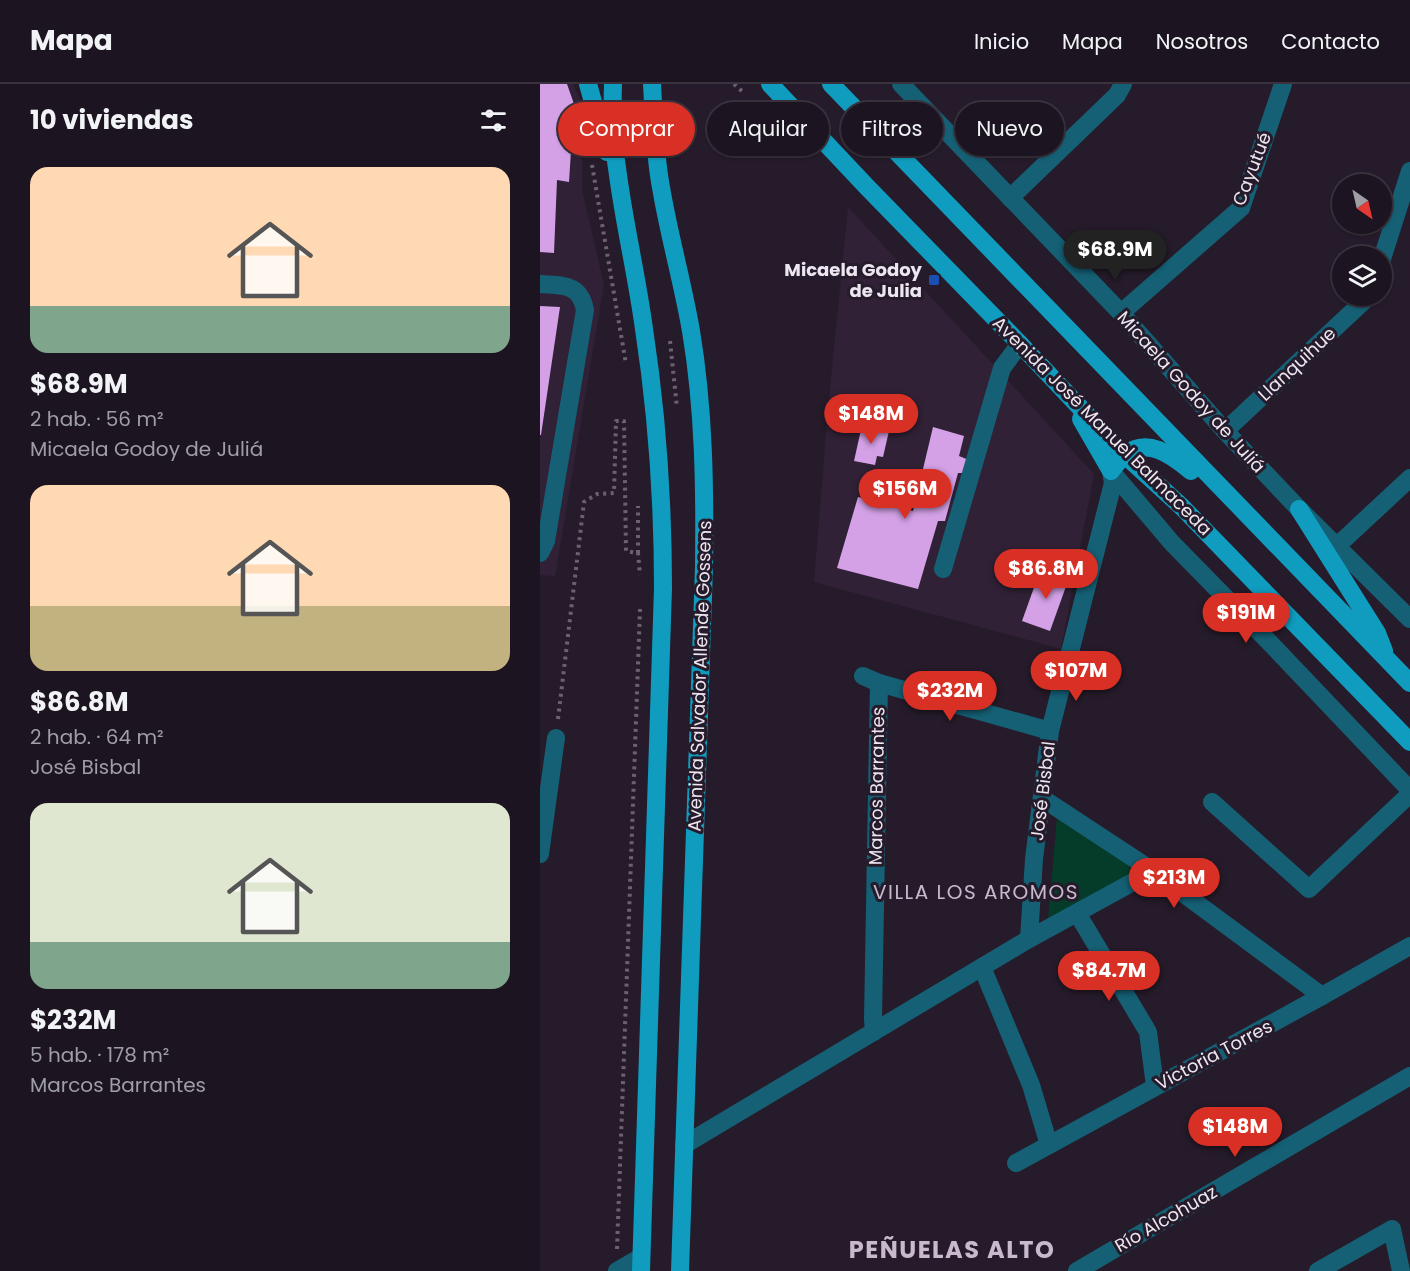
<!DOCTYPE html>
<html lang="es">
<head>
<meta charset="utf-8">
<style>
	body { margin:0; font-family:Poppins,sans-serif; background:#251d29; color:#f1f3f6; height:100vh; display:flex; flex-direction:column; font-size:22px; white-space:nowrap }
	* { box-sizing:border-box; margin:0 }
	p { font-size:20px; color:#a09ea5 }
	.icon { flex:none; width:33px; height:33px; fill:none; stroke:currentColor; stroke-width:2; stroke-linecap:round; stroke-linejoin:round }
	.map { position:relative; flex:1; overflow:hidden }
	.side { display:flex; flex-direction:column; background:#1c1420; width:540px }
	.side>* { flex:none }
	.top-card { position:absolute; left:18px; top:18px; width:570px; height:54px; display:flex; gap:12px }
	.needle { width:39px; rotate:146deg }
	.controls { position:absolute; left:792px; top:90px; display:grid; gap:12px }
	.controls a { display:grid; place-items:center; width:60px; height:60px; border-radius:50%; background:#1c1420; box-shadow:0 2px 4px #0004,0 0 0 2px #3a333e; font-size:30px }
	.price { position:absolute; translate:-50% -51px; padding:0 14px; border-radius:21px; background:#d93025; color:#fff; font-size:20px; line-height:39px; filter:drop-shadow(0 2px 3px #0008) }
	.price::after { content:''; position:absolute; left:50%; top:36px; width:18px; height:14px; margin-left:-9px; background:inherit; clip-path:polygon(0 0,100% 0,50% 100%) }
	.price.selected { background:#222; color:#fff }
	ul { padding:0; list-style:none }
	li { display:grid; align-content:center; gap:12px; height:318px; padding:0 30px }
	li span { display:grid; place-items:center; height:186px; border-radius:18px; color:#555 }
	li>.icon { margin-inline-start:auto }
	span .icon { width:108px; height:108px; fill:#fffc; stroke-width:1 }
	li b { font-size:26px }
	h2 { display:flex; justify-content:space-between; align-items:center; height:72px; padding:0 30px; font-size:26px }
	.tag { padding:0 21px; border-radius:27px; background:#1c1420; box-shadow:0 2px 4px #0004,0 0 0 2px #3a333e; font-size:21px; line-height:54px }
	.tag.selected { background:#d93025; color:#fff }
	header { display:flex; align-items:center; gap:36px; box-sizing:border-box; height:84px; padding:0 30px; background:#1c1420; border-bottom:2px solid #3a333e }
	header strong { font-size:28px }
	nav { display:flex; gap:33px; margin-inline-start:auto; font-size:21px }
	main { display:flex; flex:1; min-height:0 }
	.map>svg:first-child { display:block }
	.built { fill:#312136 }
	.green { fill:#043c29 }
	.building { fill:#d4a1e7 }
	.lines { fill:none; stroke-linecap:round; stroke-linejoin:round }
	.path { stroke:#6c626f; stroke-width:4; stroke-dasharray:3 4.5; stroke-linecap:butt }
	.minor { stroke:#156075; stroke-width:18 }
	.major { stroke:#109cbf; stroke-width:18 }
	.transit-dot { fill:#1a4fb4; stroke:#261b2a; stroke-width:2 }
	.labels { text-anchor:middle; stroke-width:6; stroke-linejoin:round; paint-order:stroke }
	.street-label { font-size:18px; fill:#ede6f0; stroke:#261b2a }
	.poi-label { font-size:18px; font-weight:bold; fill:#ede6f0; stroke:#261b2a; text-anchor:end }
	.neighbourhood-label { font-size:20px; letter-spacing:1.5px; fill:#c8b9cd; stroke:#261b2a }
	.district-label { font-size:24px; font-weight:bold; letter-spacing:1.5px; fill:#c8b9cd; stroke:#261b2a }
</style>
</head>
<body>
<header>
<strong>Mapa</strong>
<nav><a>Inicio</a><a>Mapa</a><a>Nosotros</a><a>Contacto</a></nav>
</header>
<main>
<section class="side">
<h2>10 viviendas<svg class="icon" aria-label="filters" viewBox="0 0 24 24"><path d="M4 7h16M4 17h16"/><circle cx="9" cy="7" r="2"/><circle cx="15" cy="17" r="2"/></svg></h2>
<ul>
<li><span style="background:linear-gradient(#ffd9b3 75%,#7fa58c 0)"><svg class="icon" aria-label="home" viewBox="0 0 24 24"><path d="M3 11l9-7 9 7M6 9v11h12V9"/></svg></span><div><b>$68.9M</b><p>2 hab. · 56 m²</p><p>Micaela Godoy de Juliá</p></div></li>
<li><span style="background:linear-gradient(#ffd9b3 65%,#c2b280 0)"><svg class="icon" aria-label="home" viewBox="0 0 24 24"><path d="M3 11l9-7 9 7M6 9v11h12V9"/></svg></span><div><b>$86.8M</b><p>2 hab. · 64 m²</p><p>José Bisbal</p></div></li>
<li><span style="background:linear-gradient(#dfe7d0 75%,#7fa58c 0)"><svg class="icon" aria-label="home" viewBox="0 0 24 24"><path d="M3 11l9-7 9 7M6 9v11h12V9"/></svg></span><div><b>$232M</b><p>5 hab. · 178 m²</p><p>Marcos Barrantes</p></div></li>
</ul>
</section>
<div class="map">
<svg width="870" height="1187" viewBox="0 0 870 1187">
	<rect width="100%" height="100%" fill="#261b2a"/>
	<!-- built -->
	<g class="built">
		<polygon points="0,0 33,0 42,20 42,106 64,201 15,492 0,491"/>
		<polygon points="308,123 554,390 521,565 274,498 288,325"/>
	</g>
	<!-- green -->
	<polygon class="green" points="517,733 589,777 591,789 508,837"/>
	<!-- building -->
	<g class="building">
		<polygon points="0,0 27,0 34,20 29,98 17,96 14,169 0,168"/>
		<polygon points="0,222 20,223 1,351 0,351"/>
		<polygon points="322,341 349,347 343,373 337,372 335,381 314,377"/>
		<polygon points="393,343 424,352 419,372 429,376 426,389 418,389 405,437 398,437 378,505 297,484 318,413 373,427"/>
		<polygon points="501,484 529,494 510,547 482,537"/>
	</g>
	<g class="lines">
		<!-- path -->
		<g class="path">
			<polyline points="194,0 205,10"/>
			<polyline points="52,81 86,280"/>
			<polyline points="130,257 137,324"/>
			<polyline points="98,469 98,422"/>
			<polyline points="18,635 44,418 57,410 74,409 76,337 84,337 86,467 98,469 100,491"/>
			<polyline points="77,1165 100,525"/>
		</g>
		<!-- minor -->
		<g class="minor">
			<polyline points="361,0 581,229 685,347 759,425 870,535"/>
			<polyline points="470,114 577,11 583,0"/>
			<polyline points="842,175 870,87"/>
			<path d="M 0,200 C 23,202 40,199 45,226 L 6,457 L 0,469"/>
			<polyline points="581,229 701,124 743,0"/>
			<polyline points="685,347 827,214 828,212"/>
			<polyline points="571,387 632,459 732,561 870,706"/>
			<polyline points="797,462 870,394"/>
			<polyline points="403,485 462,284 480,260"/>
			<polyline points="323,592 339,599 510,647"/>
			<polyline points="502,714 613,787 782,912"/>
			<polyline points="672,718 769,805 870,710"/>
			<polyline points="0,770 16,654"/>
			<polyline points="537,829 608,948 615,1002"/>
			<polyline points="489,855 494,775 510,647 573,399 571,387"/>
			<polyline points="442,883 491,1001 509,1061"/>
			<polyline points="334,948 333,935 339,599"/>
			<polyline points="144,1061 489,855 613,787"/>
			<polyline points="476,1079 782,912 870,862"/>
			<polyline points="77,1187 101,1173"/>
			<polyline points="537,1187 870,992"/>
			<polyline points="778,1187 852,1145 861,1187"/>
		</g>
		<!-- major -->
		<g class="major">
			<polyline points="48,0 67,68"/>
			<path d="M 73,0 C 72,30 73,61 78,91 C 85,143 97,193 104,245 C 117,330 123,418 123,504 L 101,1187"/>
			<path d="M 112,0 C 114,36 115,73 122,109 C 130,155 143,200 151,247 C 164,325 165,404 164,483 L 140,1187"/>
			<polyline points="230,0 327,103 480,260 585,371 642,423 870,658"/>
			<polyline points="291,0 870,599"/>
			<path d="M 541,335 L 571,387 C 575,382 579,376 584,372 C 606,352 632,371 651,387"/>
			<polyline points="759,425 837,549 844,567"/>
		</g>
	</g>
	<!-- markers -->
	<rect class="transit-dot" x="388" y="190" width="12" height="12" rx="3"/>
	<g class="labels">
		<!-- street labels -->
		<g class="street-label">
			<text transform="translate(712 85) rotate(-69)" y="6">Cayutué</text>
			<text transform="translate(757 280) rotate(-43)" y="6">Llanquihue</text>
			<text transform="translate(651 308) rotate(48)" y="6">Micaela Godoy de Juliá</text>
			<text transform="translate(562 342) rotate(45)" y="6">Avenida José Manuel Balmaceda</text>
			<text transform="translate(160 592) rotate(-88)" y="6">Avenida Salvador Allende Gossens</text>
			<text transform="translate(337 702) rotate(-89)" y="6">Marcos Barrantes</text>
			<text transform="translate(503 707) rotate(-83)" y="6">José Bisbal</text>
			<text transform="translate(674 971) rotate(-28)" y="6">Victoria Torres</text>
			<text transform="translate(626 1135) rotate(-30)" y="6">Río Alcohuaz</text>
		</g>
		<!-- poi labels -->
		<g class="poi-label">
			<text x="382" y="192">Micaela Godoy<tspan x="382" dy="21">de Julia</tspan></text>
		</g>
		<!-- neighbourhood labels -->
		<g class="neighbourhood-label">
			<text x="436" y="815">VILLA LOS AROMOS</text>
		</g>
		<!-- district labels -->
		<g class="district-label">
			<text x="412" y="1174">PEÑUELAS ALTO</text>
		</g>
	</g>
</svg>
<div class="controls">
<a><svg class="needle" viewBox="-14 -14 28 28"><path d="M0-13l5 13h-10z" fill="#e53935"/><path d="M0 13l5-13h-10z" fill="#a09ea5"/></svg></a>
<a><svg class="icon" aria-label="layers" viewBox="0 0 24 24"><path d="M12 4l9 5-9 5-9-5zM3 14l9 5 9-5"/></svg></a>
</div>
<b class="price selected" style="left:575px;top:197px">$68.9M</b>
<b class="price" style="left:331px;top:361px">$148M</b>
<b class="price" style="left:365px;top:436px">$156M</b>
<b class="price" style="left:506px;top:516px">$86.8M</b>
<b class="price" style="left:706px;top:560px">$191M</b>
<b class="price" style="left:536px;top:618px">$107M</b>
<b class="price" style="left:410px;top:638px">$232M</b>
<b class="price" style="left:634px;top:825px">$213M</b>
<b class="price" style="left:569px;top:918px">$84.7M</b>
<b class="price" style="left:695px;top:1074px">$148M</b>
<div class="top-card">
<a class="tag selected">Comprar</a>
<a class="tag">Alquilar</a>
<a class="tag">Filtros</a>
<a class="tag">Nuevo</a>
</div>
</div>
</main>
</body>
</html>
